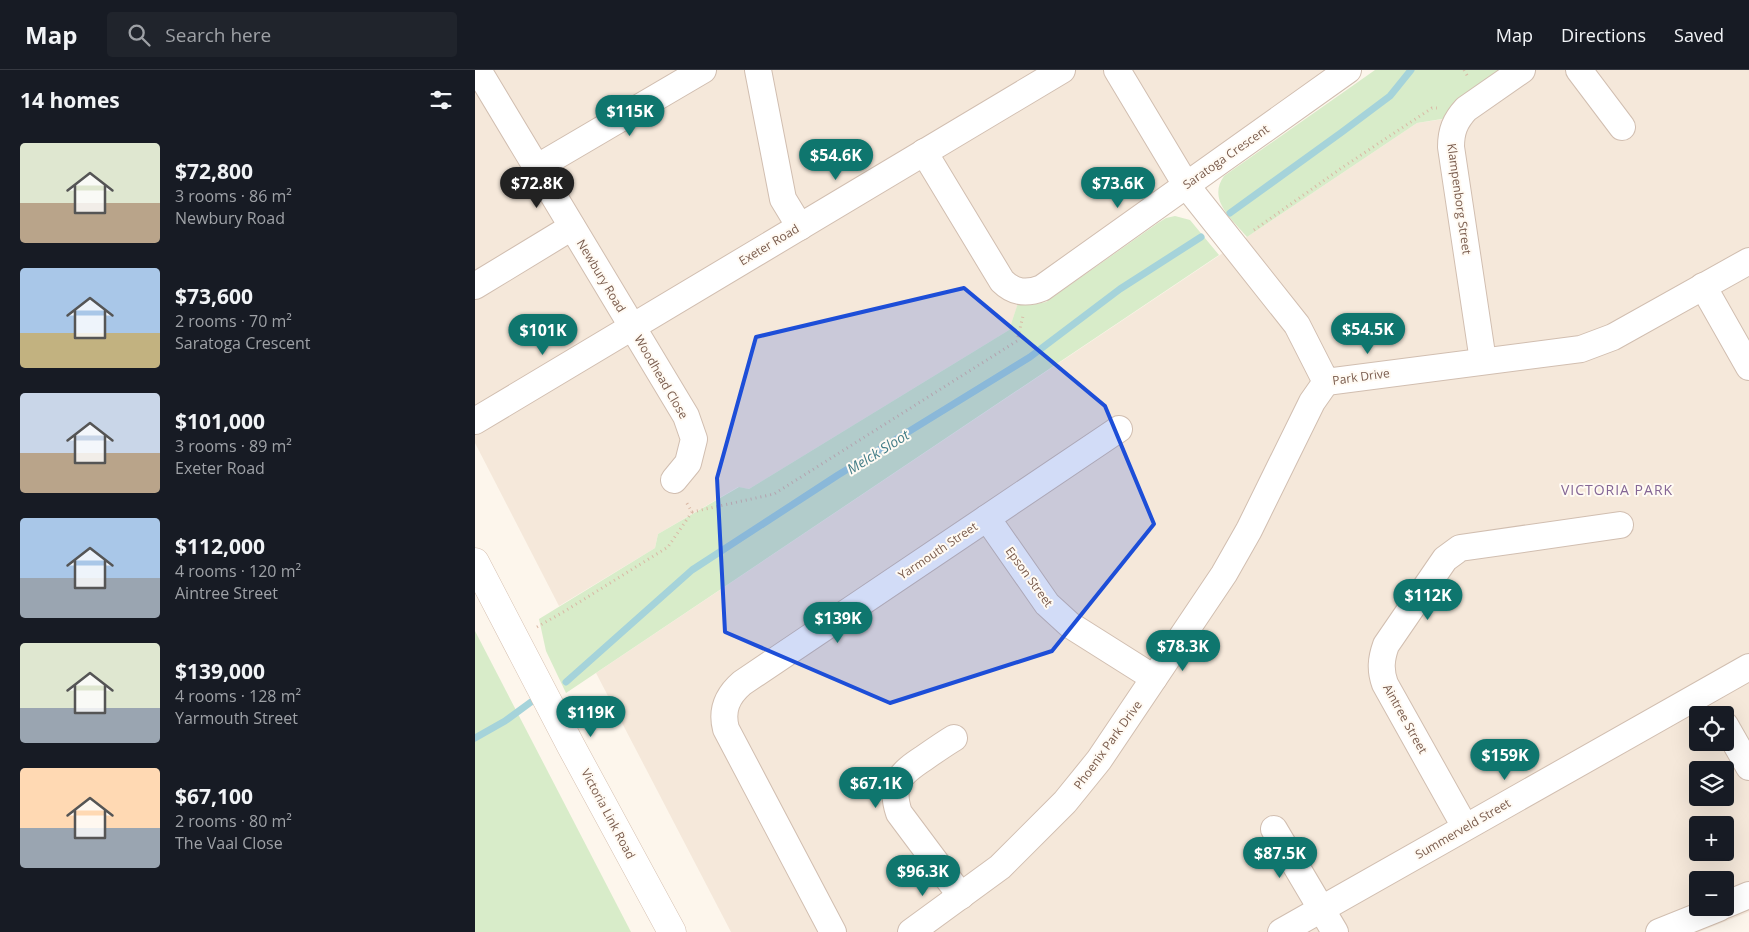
<!DOCTYPE html>
<html lang="en">
<head>
<meta charset="utf-8">
<style>
	body { margin:0; font-family:"Open Sans",sans-serif; background:#20242c; color:#f1f3f6; height:100vh; display:flex; flex-direction:column; font-size:19px; white-space:nowrap }
	* { box-sizing:border-box; margin:0 }
	p { font-size:16px; color:#9ea1a6 }
	.icon { flex:none; width:28px; height:28px; fill:none; stroke:currentColor; stroke-width:2; stroke-linecap:round; stroke-linejoin:round }
	.map { position:relative; flex:1; overflow:hidden }
	.details { display:flex; flex-direction:column; background:#171b24; width:475px }
	.details>* { flex:none }
	.fabs { position:absolute; left:1214px; top:636px; display:grid; gap:10px }
	.fabs a { display:grid; place-items:center; width:45px; height:45px; border-radius:5px; background:#171b24; box-shadow:0 5px 20px #0002; font-size:25px }
	.price { position:absolute; translate:-50% -42px; padding:0 11px; border-radius:18px; background:#0f766e; color:#fff; font-size:16px; line-height:32px; filter:drop-shadow(0 1px 2px #0008) }
	.price::after { content:''; position:absolute; left:50%; top:30px; width:15px; height:11px; margin-left:-8px; background:inherit; clip-path:polygon(0 0,100% 0,50% 100%) }
	.price.on { background:#222; color:#fff }
	ul { padding:0; list-style:none }
	li { display:flex; align-items:center; gap:15px; height:125px; padding:0 20px }
	li span { display:grid; place-items:center; flex:none; width:140px; height:100px; border-radius:5px; color:#555 }
	li>.icon { margin-inline-start:auto }
	span .icon { width:60px; height:60px; fill:#fffc; stroke-width:1 }
	li b { font-size:21px }
	h2 { display:flex; justify-content:space-between; align-items:center; height:60px; padding:0 20px; font-size:21px }
	header { display:flex; align-items:center; gap:30px; box-sizing:border-box; height:70px; padding:0 25px; background:#171b24; border-bottom:1px solid #363941 }
	header strong { font-size:24px }
	nav { display:flex; gap:28px; margin-inline-start:auto; font-size:18px }
	.search { width:350px; height:45px; background:#20242c; display:flex; align-items:center; gap:12px; box-sizing:border-box; padding:0 18px; border-radius:5px; color:#9ea1a6; font-size:19px }
	main { display:flex; flex:1; min-height:0 }
	.map>svg:first-child { display:block }
	.residential { fill:#f5e8da; fill-rule:evenodd }
	.green { fill:#d8ecc9 }
	.lines { fill:none; stroke-linecap:round; stroke-linejoin:round }
	.stream { stroke:#a5d3da; stroke-width:7 }
	.street-casing { stroke:#d1beb0; stroke-width:28 }
	.secondary-casing { stroke:#d6c0b0; stroke-width:29 }
	.path { stroke:#d9b8a5; stroke-width:3; stroke-dasharray:1 4; stroke-linecap:butt }
	.street { stroke:#fff; stroke-width:26 }
	.secondary { stroke:#fff; stroke-width:28 }
	.marked { fill:#1d4ed8; fill-opacity:0.2; stroke:#1d4ed8; stroke-width:4; stroke-linejoin:round }
	.labels { text-anchor:middle; stroke-width:4; stroke-linejoin:round; paint-order:stroke }
	.street-label { font-size:12px; fill:#7a5c4d; stroke:#fffaf3 }
	.water-label { font-size:14px; font-style:italic; fill:#437c86; stroke:#fffaf3 }
	.neighbourhood-label { font-size:14px; letter-spacing:1px; fill:#846695; stroke:#fffaf3 }
</style>
</head>
<body>
<header>
<strong>Map</strong>
<div class="search"><svg class="icon" aria-label="search" viewBox="0 0 24 24"><circle cx="10" cy="10" r="6"/><path d="M15 15l6 6"/></svg>Search here</div>
<nav><a>Map</a><a>Directions</a><a>Saved</a></nav>
</header>
<main>
<section class="details">
<h2>14 homes<svg class="icon" aria-label="filters" viewBox="0 0 24 24"><path d="M4 7h16M4 17h16"/><circle cx="9" cy="7" r="2"/><circle cx="15" cy="17" r="2"/></svg></h2>
<ul>
<li><span style="background:linear-gradient(#dfe7d0 60%,#b9a48a 0)"><svg class="icon" aria-label="home" viewBox="0 0 24 24"><path d="M3 11l9-7 9 7M6 9v11h12V9"/></svg></span><div><b>$72,800</b><p>3 rooms · 86 m²</p><p>Newbury Road</p></div></li>
<li><span style="background:linear-gradient(#a9c7e8 65%,#c2b280 0)"><svg class="icon" aria-label="home" viewBox="0 0 24 24"><path d="M3 11l9-7 9 7M6 9v11h12V9"/></svg></span><div><b>$73,600</b><p>2 rooms · 70 m²</p><p>Saratoga Crescent</p></div></li>
<li><span style="background:linear-gradient(#c9d6e8 60%,#b9a48a 0)"><svg class="icon" aria-label="home" viewBox="0 0 24 24"><path d="M3 11l9-7 9 7M6 9v11h12V9"/></svg></span><div><b>$101,000</b><p>3 rooms · 89 m²</p><p>Exeter Road</p></div></li>
<li><span style="background:linear-gradient(#a9c7e8 60%,#9aa5b1 0)"><svg class="icon" aria-label="home" viewBox="0 0 24 24"><path d="M3 11l9-7 9 7M6 9v11h12V9"/></svg></span><div><b>$112,000</b><p>4 rooms · 120 m²</p><p>Aintree Street</p></div></li>
<li><span style="background:linear-gradient(#dfe7d0 65%,#9aa5b1 0)"><svg class="icon" aria-label="home" viewBox="0 0 24 24"><path d="M3 11l9-7 9 7M6 9v11h12V9"/></svg></span><div><b>$139,000</b><p>4 rooms · 128 m²</p><p>Yarmouth Street</p></div></li>
<li><span style="background:linear-gradient(#ffd9b3 60%,#9aa5b1 0)"><svg class="icon" aria-label="home" viewBox="0 0 24 24"><path d="M3 11l9-7 9 7M6 9v11h12V9"/></svg></span><div><b>$67,100</b><p>2 rooms · 80 m²</p><p>The Vaal Close</p></div></li>
</ul>
</section>
<div class="map">
<svg width="1274" height="862" viewBox="0 0 1274 862">
	<rect width="100%" height="100%" fill="#fdf6ec"/>
	<!-- residential -->
	<g class="residential">
		<polygon points="0,0 876,0 546,225 534,260 274,419 263,417 183,464 180,478 84,536 0,373"/>
		<path d="M 1043,0 L 1274,0 L 1274,842 L 1224,862 L 256,862 L 121,603 L 942,53 L 982,47 ZM 1222,645 L 1250,645 L 1250,672 L 1222,672 ZM 1222,700 L 1250,700 L 1250,728 L 1222,728 ZM 1222,755 L 1250,755 L 1250,782 L 1222,782 ZM 1222,810 L 1250,810 L 1250,838 L 1222,838 Z"/>
	</g>
	<!-- green -->
	<g class="green">
		<path d="M 900,0 L 1031,0 L 973,48 L 942,53 L 772,167 C 757,149 732,130 749,106 Z"/>
		<polygon points="700,146 715,150 744,185 91,623 71,581 64,549 180,478 183,464 264,417 274,419 534,260 543,233 556,235 571,232 683,153 691,148"/>
		<polygon points="0,561 156,862 0,862"/>
	</g>
	<g class="lines">
		<!-- stream -->
		<g class="stream">
			<polyline points="755,143 867,62 915,26 936,0"/>
			<polyline points="91,612 217,500 363,405 555,287 645,219 726,167"/>
			<polyline points="0,668 30,651 56,632"/>
		</g>
		<defs>
			<g id="street">
				<polyline points="3,0 211,346 219,369 213,393 199,410"/>
				<polyline points="283,0 308,129 325,157"/>
				<polyline points="642,0 711,115 822,255 851,312 1106,279 1138,267 1274,191"/>
				<polyline points="1104,0 1147,57"/>
				<path d="M 449,82 L 527,211 C 539,223 552,224 567,218 L 873,0"/>
				<polyline points="61,98 228,0"/>
				<polyline points="0,216 97,157"/>
				<polyline points="1228,216 1274,297"/>
				<path d="M 1008,291 L 976,77 C 976,61 980,51 991,39 L 1047,0"/>
				<polyline points="0,351 587,0"/>
				<polyline points="512,448 572,534 595,555 679,608"/>
				<polyline points="1250,655 1274,697"/>
				<path d="M 479,668 C 469,674 459,681 449,688 C 426,703 414,713 424,743 L 486,826"/>
				<path d="M 990,757 L 910,614 C 905,600 906,589 911,575 L 970,489 L 985,478 L 1145,455"/>
				<polyline points="799,759 860,862"/>
				<polyline points="1250,835 1274,825"/>
				<path d="M 358,862 L 251,659 C 246,640 252,626 267,613 L 644,359"/>
				<polyline points="436,862 525,797 590,732 624,690 749,504 774,460 837,332 851,312"/>
				<polyline points="806,862 1274,597"/>
				<polyline points="1184,862 1244,838"/>
			</g>
			<polyline id="secondary" points="0,492 96,676 197,862"/>
		</defs>
		<!-- street casing -->
		<use href="#street" class="street-casing"/>
		<!-- secondary casing -->
		<use href="#secondary" class="secondary-casing"/>
		<!-- path -->
		<g class="path">
			<polyline points="989,0 993,7"/>
			<polyline points="779,160 868,97 957,38 962,38"/>
			<polyline points="217,442 299,424 542,271 548,246"/>
			<polyline points="62,557 90,541 193,477 217,442 210,430"/>
		</g>
		<!-- street -->
		<use href="#street" class="street"/>
		<!-- secondary -->
		<use href="#secondary" class="secondary"/>
	</g>
	<!-- marked area -->
	<path class="marked" d="M 489,218 L 630,336 L 679,454 L 577,581 L 415,633 L 250,562 L 242,408 L 281,267 Z"/>
	<g class="labels">
		<!-- street labels -->
		<g class="street-label">
			<text transform="translate(751 87) rotate(-35)" y="4">Saratoga Crescent</text>
			<text transform="translate(984 129) rotate(82)" y="4">Klampenborg Street</text>
			<text transform="translate(294 175) rotate(-31)" y="4">Exeter Road</text>
			<text transform="translate(126 206) rotate(59)" y="4">Newbury Road</text>
			<text transform="translate(186 307) rotate(60)" y="4">Woodhead Close</text>
			<text transform="translate(886 307) rotate(-8)" y="4">Park Drive</text>
			<text transform="translate(463 481) rotate(-34)" y="4">Yarmouth Street</text>
			<text transform="translate(554 507) rotate(54)" y="4">Epson Street</text>
			<text transform="translate(930 649) rotate(61)" y="4">Aintree Street</text>
			<text transform="translate(633 675) rotate(-54)" y="4">Phoenix Park Drive</text>
			<text transform="translate(133 744) rotate(62)" y="4">Victoria Link Road</text>
			<text transform="translate(988 759) rotate(-30)" y="4">Summerveld Street</text>
		</g>
		<!-- water labels -->
		<g class="water-label">
			<text transform="translate(403 382) rotate(-32)" y="5">Melck Sloot</text>
		</g>
		<!-- neighbourhood labels -->
		<g class="neighbourhood-label">
			<text x="1142" y="425">VICTORIA PARK</text>
		</g>
	</g>
</svg>
<div class="fabs">
<a><svg class="icon" aria-label="locate" viewBox="0 0 24 24"><circle cx="12" cy="12" r="6"/><path d="M12 2v4M12 18v4M2 12h4M18 12h4"/></svg></a>
<a><svg class="icon" aria-label="layers" viewBox="0 0 24 24"><path d="M12 4l9 5-9 5-9-5zM3 14l9 5 9-5"/></svg></a>
<a>+</a>
<a>−</a>
</div>
<b class="price" style="left:155px;top:67px">$115K</b>
<b class="price" style="left:361px;top:111px">$54.6K</b>
<b class="price on" style="left:62px;top:139px">$72.8K</b>
<b class="price" style="left:643px;top:139px">$73.6K</b>
<b class="price" style="left:893px;top:285px">$54.5K</b>
<b class="price" style="left:68px;top:286px">$101K</b>
<b class="price" style="left:953px;top:551px">$112K</b>
<b class="price" style="left:363px;top:574px">$139K</b>
<b class="price" style="left:708px;top:602px">$78.3K</b>
<b class="price" style="left:116px;top:668px">$119K</b>
<b class="price" style="left:1030px;top:711px">$159K</b>
<b class="price" style="left:401px;top:739px">$67.1K</b>
<b class="price" style="left:805px;top:809px">$87.5K</b>
<b class="price" style="left:448px;top:827px">$96.3K</b>
</div>
</main>
</body>
</html>
